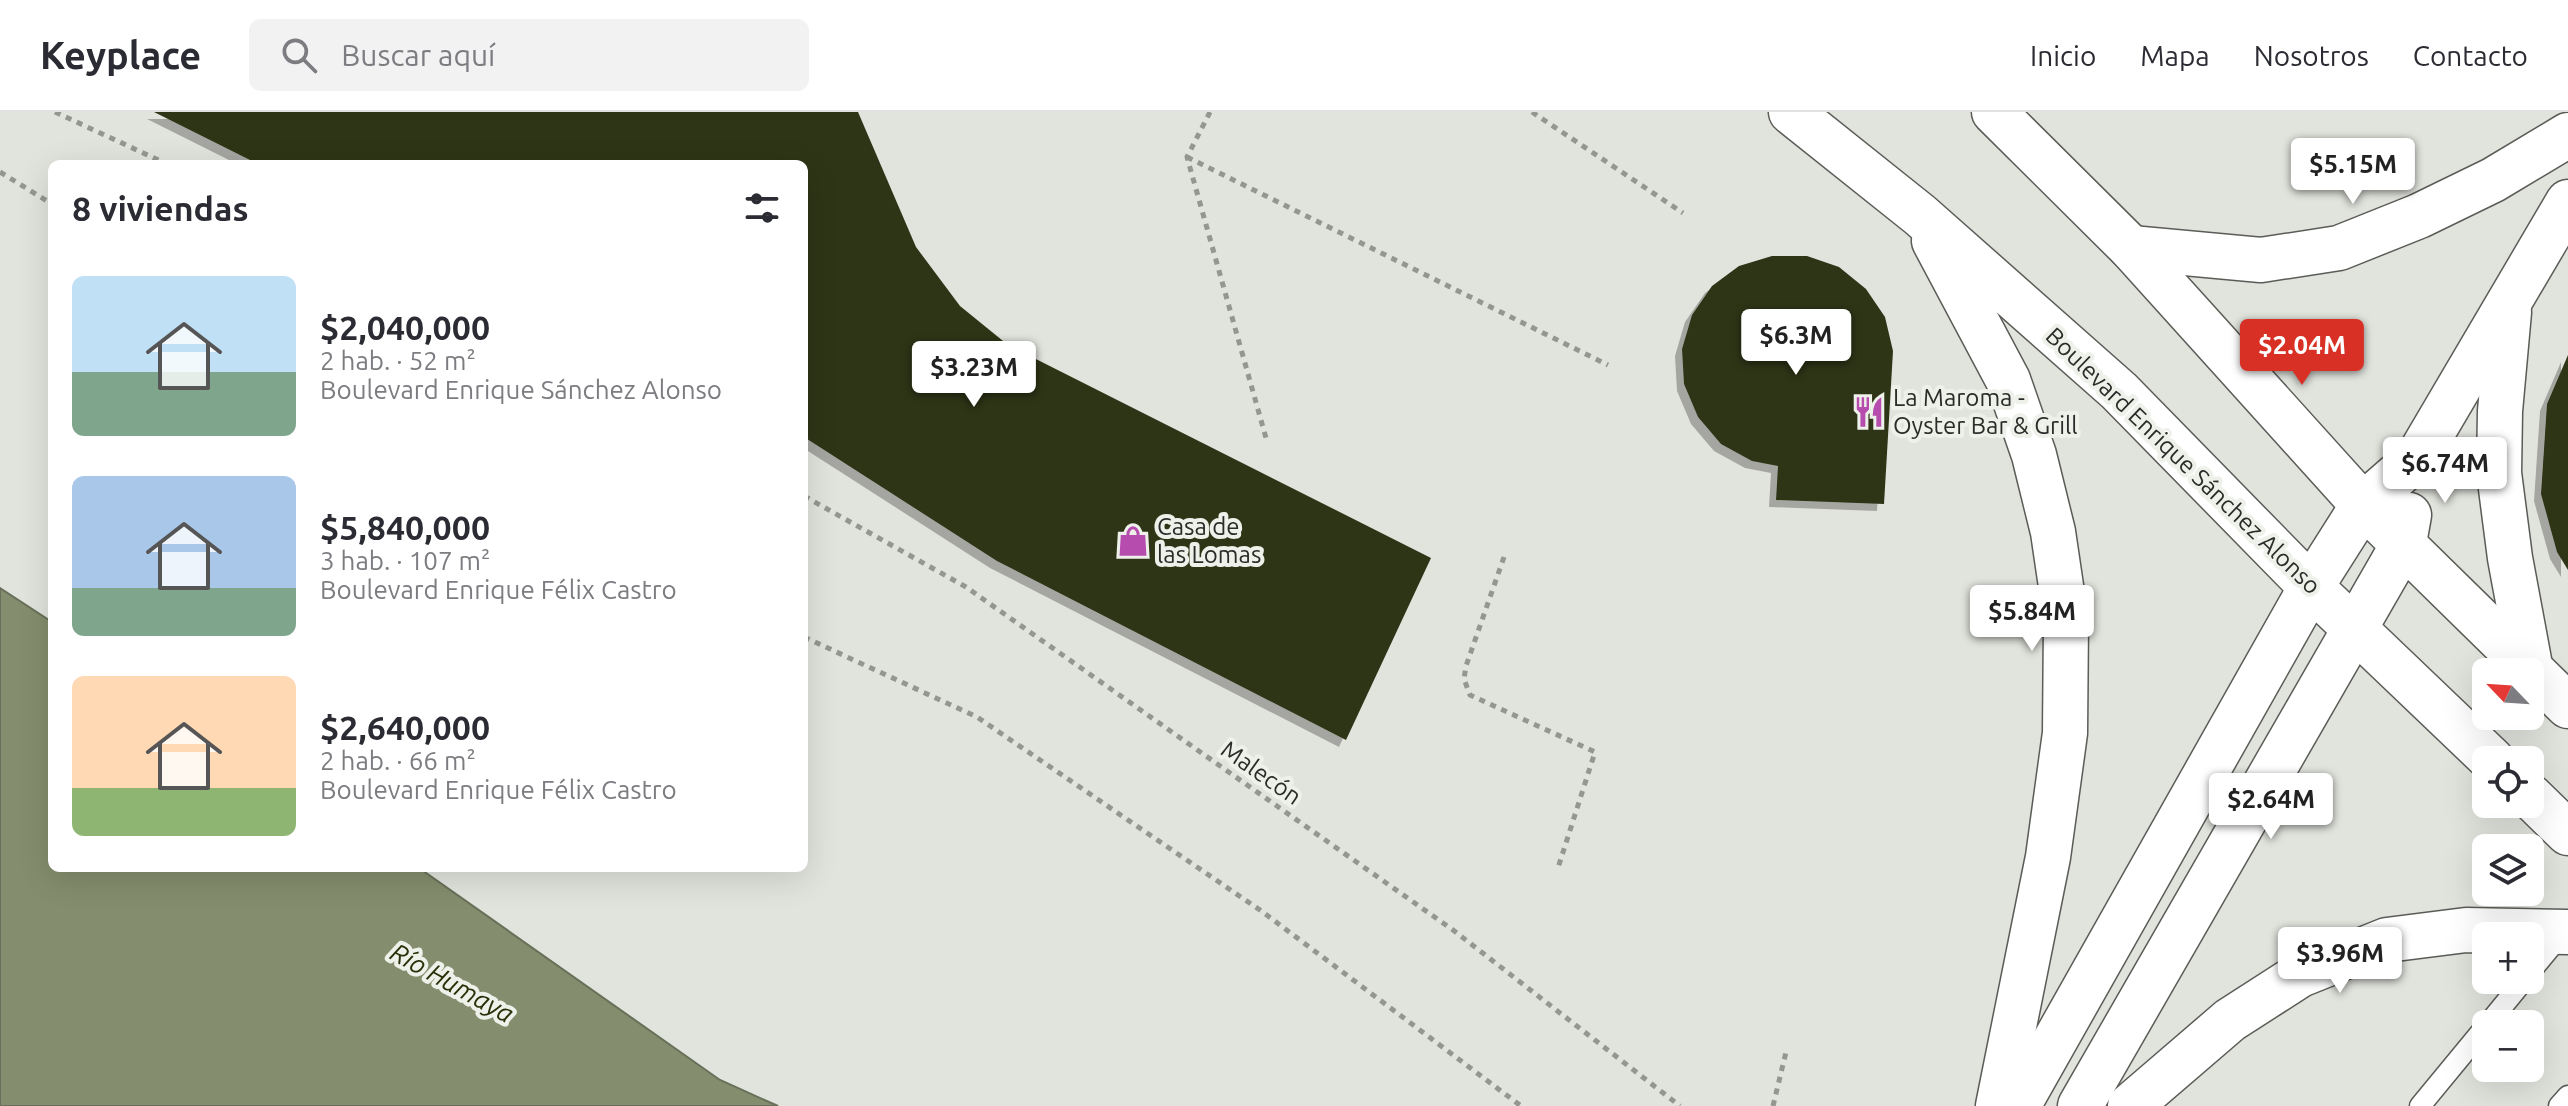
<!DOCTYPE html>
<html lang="es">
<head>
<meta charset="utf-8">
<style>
	body { margin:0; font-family:Ubuntu,sans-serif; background:#f2f2f3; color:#2b2b33; height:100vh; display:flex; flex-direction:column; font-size:30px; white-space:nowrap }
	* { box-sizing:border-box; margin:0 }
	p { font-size:26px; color:#7c7c81 }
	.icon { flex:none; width:44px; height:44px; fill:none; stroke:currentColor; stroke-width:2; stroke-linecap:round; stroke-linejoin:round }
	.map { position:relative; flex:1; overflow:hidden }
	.details { position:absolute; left:48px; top:48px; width:760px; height:712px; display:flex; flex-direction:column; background:#fff; border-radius:12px; box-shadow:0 8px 32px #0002 }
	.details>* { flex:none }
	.needle { width:52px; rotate:295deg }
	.fabs { position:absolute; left:2472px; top:546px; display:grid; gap:16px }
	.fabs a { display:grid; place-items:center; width:72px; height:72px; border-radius:12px; background:#fff; box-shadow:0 8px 32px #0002; font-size:40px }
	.price { position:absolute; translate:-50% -68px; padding:0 18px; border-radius:8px; background:#fff; color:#222; font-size:26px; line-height:52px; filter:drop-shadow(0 2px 4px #0008) }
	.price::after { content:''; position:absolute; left:50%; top:48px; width:24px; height:18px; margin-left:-12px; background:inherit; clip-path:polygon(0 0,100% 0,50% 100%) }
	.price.selected { background:#d93025; color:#fff }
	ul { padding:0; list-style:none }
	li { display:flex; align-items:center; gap:24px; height:200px; padding:0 24px }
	li span { display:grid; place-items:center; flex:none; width:224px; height:160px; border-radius:12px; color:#555 }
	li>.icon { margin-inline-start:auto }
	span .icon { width:96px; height:96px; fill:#fffc; stroke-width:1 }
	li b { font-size:34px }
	h2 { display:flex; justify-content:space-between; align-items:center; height:96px; padding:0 24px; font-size:34px }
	header { display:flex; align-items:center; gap:48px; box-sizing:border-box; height:112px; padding:0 40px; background:#fff; border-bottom:2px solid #e1e1e2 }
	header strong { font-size:38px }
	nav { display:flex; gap:44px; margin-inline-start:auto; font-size:28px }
	.search { width:560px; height:72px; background:#f2f2f3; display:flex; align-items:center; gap:20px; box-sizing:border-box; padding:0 28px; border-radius:12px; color:#7c7c81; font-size:30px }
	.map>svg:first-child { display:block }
	.water { fill:#848d6d; stroke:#697059; stroke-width:2 }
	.building { fill:#2e3519; filter:url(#shadow) }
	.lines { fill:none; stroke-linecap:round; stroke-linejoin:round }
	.lane-casing { stroke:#5b5c57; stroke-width:23 }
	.secondary-casing { stroke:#5b5c57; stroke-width:47 }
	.path { stroke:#959692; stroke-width:5; stroke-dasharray:6 6; stroke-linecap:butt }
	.lane { stroke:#fff; stroke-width:20 }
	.secondary { stroke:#fff; stroke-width:44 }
	.labels { text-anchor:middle; stroke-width:8; stroke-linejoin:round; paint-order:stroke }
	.poi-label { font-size:24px; fill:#2b2c2a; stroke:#eef0ea; text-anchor:start }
	.street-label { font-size:24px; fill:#2b2c2a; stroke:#eef0ea }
	.water-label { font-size:26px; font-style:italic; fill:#293108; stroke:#eef0ea }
</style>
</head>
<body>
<header>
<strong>Keyplace</strong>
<div class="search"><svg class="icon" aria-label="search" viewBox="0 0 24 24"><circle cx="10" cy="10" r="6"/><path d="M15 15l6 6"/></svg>Buscar aquí</div>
<nav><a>Inicio</a><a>Mapa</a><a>Nosotros</a><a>Contacto</a></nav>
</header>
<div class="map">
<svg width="2568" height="994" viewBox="0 0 2568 994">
	<defs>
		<filter id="shadow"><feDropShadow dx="-7" dy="7" stdDeviation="0" flood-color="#0004"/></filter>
	</defs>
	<rect width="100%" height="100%" fill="#e1e3dd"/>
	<!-- water -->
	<polygon class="water" points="0,476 52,510 52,756 419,756 720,968 778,994 0,994"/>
	<!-- building -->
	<g class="building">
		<polygon points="154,0 858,0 916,135 960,194 1008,233 1431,446 1346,628 997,449 804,325 804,52 258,52"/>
		<polygon points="1772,144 1807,144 1839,155 1866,177 1885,205 1893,239 1884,392 1776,388 1778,354 1752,349 1721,332 1698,305 1684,272 1682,237 1692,203 1712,174 1739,154"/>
		<polygon points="2568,243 2568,458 2557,440 2541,382 2547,292"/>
	</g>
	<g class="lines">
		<defs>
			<g id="lane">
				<polyline points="2530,860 2563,820"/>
				<polyline points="2488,912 2524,868"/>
				<polyline points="2420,994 2486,914"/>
				<polyline points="2559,994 2568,984"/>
			</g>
			<g id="secondary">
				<polyline points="1791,0 1920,103 2119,279 2311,475 2492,648"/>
				<polyline points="1994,0 2131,136 2363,393 2568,594"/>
				<polyline points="1934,129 2008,268 2034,343 2053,420 2066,508 2065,621 2048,745 1998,994"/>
				<polyline points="2131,136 2261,148 2339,136 2419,104 2493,68 2568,23"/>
				<polyline points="2509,200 2500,299 2499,361 2510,446 2531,559"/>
				<polyline points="2530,684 2568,721"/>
				<polyline points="2018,994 2311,475 2363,393 2418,345 2568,90"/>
				<polyline points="2080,994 2404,431 2409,403"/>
				<polyline points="2130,994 2230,908 2300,863 2387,828 2466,818 2568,820"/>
			</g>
		</defs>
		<!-- lane casing -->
		<use href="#lane" class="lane-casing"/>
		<!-- secondary casing -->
		<use href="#secondary" class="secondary-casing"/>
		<!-- path -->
		<g class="path">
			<polyline points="55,0 167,52"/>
			<polyline points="1210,0 1187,45 1266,326"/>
			<polyline points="1532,0 1683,101"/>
			<polyline points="1187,45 1608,253"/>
			<polyline points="0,60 52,92"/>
			<polyline points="804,384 966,475 1453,818 1680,994"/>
			<polyline points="1504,445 1466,554 1464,567 1470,583 1595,640 1557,759"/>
			<polyline points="804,525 977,605 1260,798 1521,994"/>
			<polyline points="1773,994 1787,936"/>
		</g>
		<!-- lane -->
		<use href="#lane" class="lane"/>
		<!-- secondary -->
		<use href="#secondary" class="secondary"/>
	</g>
	<!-- icons -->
	<defs>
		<symbol id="restaurant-bare" viewBox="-9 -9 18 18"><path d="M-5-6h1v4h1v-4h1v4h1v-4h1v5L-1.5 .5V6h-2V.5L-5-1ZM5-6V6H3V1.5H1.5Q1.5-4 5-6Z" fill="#b64cae" stroke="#eef0ea" stroke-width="2.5" paint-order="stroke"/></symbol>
		<symbol id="shop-bare" viewBox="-9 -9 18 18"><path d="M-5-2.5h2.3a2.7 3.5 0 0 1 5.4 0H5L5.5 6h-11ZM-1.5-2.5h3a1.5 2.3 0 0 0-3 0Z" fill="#b64cae" stroke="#eef0ea" stroke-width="2.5" paint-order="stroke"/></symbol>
	</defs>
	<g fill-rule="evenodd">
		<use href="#restaurant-bare" x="1847" y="278" width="44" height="44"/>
		<use href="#shop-bare" x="1111" y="407" width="44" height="44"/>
	</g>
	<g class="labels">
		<!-- poi labels -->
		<g class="poi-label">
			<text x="1893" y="294">La Maroma -<tspan x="1893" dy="28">Oyster Bar &amp; Grill</tspan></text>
			<text x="1157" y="423">Casa de<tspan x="1157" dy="28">las Lomas</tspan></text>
		</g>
		<!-- street labels -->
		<g class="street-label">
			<text transform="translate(2183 349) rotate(44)" y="8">Boulevard Enrique Sánchez Alonso</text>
			<text transform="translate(1261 661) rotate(35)" y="8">Malecón</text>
		</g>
		<!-- water labels -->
		<g class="water-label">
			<text transform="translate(452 871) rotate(29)" y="9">Río Humaya</text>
		</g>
	</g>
</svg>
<div class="fabs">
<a><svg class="needle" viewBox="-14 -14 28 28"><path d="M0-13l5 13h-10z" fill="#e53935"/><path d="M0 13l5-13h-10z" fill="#7c7c81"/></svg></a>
<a><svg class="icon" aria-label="locate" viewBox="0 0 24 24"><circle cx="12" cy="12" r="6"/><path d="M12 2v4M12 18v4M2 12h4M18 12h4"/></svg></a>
<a><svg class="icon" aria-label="layers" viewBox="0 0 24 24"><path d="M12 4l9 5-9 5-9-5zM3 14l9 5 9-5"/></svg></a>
<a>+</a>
<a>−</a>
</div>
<b class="price" style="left:2353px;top:94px">$5.15M</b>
<b class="price" style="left:1796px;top:265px">$6.3M</b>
<b class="price selected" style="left:2302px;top:275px">$2.04M</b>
<b class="price" style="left:974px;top:297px">$3.23M</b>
<b class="price" style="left:2445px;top:393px">$6.74M</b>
<b class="price" style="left:2032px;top:541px">$5.84M</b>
<b class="price" style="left:2271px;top:729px">$2.64M</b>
<b class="price" style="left:2340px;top:883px">$3.96M</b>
<section class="details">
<h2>8 viviendas<svg class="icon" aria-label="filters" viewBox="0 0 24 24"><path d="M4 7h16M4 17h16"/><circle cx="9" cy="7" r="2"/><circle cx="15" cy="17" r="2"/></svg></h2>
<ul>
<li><span style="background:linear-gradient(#bfe0f5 60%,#7fa58c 0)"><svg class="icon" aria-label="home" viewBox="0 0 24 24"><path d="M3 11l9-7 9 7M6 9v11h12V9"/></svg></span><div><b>$2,040,000</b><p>2 hab. · 52 m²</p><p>Boulevard Enrique Sánchez Alonso</p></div></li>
<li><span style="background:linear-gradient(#a9c7e8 70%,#7fa58c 0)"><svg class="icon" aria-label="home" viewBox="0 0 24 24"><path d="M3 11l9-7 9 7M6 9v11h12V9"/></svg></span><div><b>$5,840,000</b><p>3 hab. · 107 m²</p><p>Boulevard Enrique Félix Castro</p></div></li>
<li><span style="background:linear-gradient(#ffd9b3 70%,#8fb573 0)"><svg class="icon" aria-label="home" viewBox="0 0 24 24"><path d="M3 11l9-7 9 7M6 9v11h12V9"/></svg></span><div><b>$2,640,000</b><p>2 hab. · 66 m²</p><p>Boulevard Enrique Félix Castro</p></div></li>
</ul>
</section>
</div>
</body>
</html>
